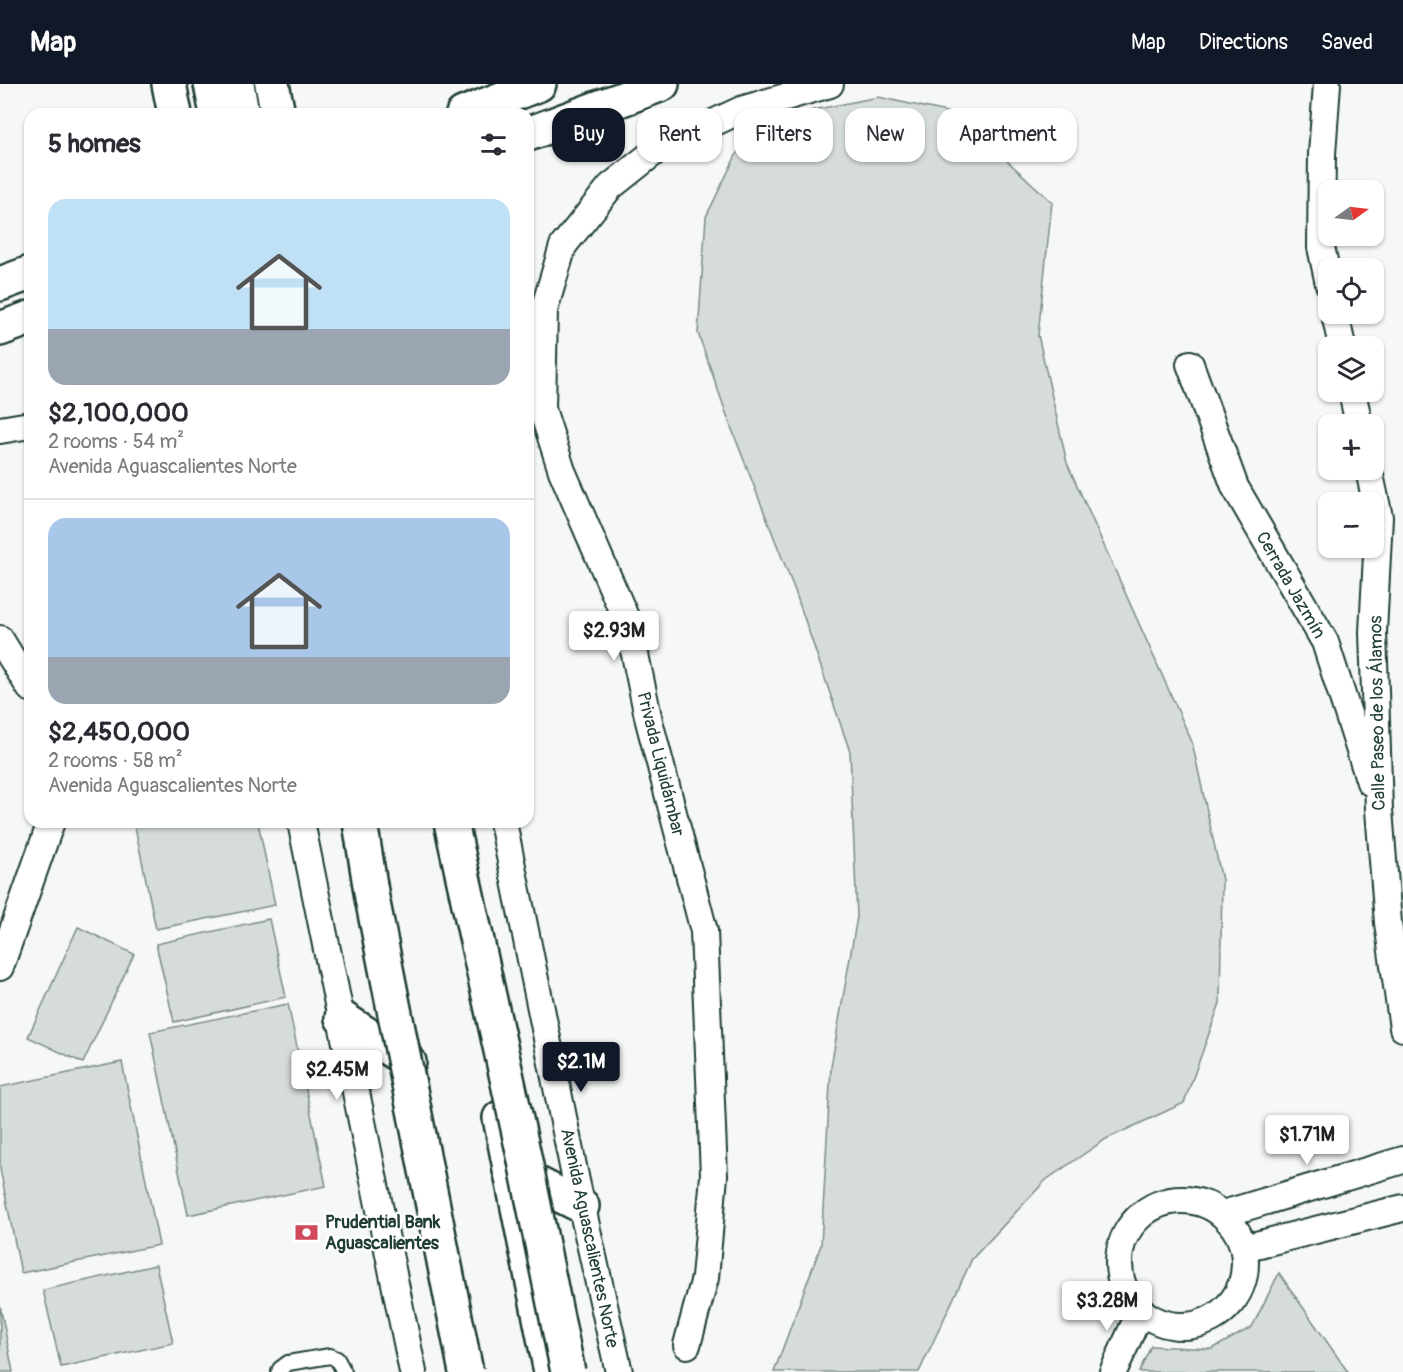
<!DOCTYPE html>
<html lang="en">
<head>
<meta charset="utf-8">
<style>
	body { margin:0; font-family:Pangolin,sans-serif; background:#f7f7f7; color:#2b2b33; height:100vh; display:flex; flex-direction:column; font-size:22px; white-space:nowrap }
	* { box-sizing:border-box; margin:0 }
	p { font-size:20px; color:#7c7c81 }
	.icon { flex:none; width:33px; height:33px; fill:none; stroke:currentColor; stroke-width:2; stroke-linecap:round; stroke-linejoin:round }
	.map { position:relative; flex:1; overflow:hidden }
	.panel { position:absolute; left:24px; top:24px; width:510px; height:720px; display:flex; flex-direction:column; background:#fff; border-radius:18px; box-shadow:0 2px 4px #0004 }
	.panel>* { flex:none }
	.banner { position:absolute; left:552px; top:24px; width:570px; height:54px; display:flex; gap:12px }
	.needle { width:39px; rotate:76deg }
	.tools { position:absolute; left:1318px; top:96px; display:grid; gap:12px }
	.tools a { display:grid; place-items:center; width:66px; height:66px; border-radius:12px; background:#fff; box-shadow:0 2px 4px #0004; font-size:30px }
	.price { position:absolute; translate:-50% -51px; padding:0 14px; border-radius:6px; background:#fff; color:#222; font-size:20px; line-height:39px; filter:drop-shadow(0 2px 3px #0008) }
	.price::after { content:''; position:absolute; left:50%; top:36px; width:18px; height:14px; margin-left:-9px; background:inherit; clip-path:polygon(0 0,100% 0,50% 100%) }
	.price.current { background:#111827; color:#fff }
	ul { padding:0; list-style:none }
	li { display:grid; align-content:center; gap:12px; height:318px; padding:0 24px }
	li+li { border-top:2px solid #e1e1e2 }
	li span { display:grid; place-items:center; height:186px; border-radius:18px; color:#555 }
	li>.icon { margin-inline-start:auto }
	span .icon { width:108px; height:108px; fill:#fffc; stroke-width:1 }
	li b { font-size:26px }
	h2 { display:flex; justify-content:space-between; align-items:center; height:72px; padding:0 24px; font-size:26px }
	.tag { padding:0 21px; border-radius:18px; background:#fff; box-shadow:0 2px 4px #0004; font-size:21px; line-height:54px }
	.tag.current { background:#111827; color:#fff }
	header { display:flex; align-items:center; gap:36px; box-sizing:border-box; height:84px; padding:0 30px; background:#111827; color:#fff }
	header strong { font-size:28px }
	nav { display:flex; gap:33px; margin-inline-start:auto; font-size:21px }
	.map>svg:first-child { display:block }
	.green { fill:#d6dcdb; stroke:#7a8c88; stroke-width:1.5 }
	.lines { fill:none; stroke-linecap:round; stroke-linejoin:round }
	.service-casing { stroke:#1f3d34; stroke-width:18 }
	.minor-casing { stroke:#1f3d34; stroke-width:30 }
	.tertiary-casing { stroke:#1f3d34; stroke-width:38 }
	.primary-casing { stroke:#1f3d34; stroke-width:38 }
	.service { stroke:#fff; stroke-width:14 }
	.minor { stroke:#fff; stroke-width:26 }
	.tertiary { stroke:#fff; stroke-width:33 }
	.primary { stroke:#fff; stroke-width:33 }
	.primary-bridge-casing { stroke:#1f3d34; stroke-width:38; stroke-linecap:butt }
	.primary-bridge { stroke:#fff; stroke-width:33 }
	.labels { text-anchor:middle; stroke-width:4.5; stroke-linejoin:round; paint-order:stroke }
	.street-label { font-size:18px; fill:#1f3d34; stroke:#fff }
	.poi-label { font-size:18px; font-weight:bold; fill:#1f3d34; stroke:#fff; text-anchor:start }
</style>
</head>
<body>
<header>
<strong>Map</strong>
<nav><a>Map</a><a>Directions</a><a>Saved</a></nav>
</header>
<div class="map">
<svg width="1403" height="1288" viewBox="0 0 1403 1288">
	<rect width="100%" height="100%" fill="#f6f7f7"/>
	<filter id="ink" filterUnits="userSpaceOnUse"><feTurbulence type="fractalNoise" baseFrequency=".0167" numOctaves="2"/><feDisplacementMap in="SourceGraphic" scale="12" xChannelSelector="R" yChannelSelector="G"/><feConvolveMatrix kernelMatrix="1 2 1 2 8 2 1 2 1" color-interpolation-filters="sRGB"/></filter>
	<g filter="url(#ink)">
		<!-- green -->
		<g class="green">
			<polygon points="878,13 956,30 1052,118 1038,251 1067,379 1192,658 1222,796 1220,919 1184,1019 1106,1055 1046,1096 972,1175 919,1288 774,1288 821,1161 831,983 857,833 850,668 795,507 731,343 698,249 706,133 741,61 813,26"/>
			<polygon points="134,738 258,738 275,821 156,845"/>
			<polygon points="269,835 286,913 174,938 156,860"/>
			<polygon points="78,843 134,870 83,979 28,953"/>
			<polygon points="288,920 326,1102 188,1131 150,948"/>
			<polygon points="122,978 159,1161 21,1189 0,1085 0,1003"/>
			<polygon points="156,1181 173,1259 61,1283 43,1206"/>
			<polygon points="1279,1189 1348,1288 1139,1288 1151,1262 1212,1265 1252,1243"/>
			<polygon points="0,1221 13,1288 0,1288"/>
		</g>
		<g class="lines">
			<defs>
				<polyline id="service" points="279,1288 280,1285 288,1279 330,1272 337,1275 344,1288"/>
				<g id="minor">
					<polyline points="1327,0 1322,70 1321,163 1329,200"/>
					<polyline points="1335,230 1342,262"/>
					<polyline points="1190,280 1235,403 1325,558 1370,698"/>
					<polyline points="1352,308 1359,340"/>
					<polyline points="0,346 30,341"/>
					<polyline points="1369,386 1379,433 1373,548 1379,726 1388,839 1403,944"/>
					<polyline points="0,555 30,604"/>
					<polyline points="301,738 413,1288"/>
					<polyline points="503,738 576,1097 619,1288"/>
					<polyline points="0,883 51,738"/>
					<circle cx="1182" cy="1179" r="63"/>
					<polyline points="1223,1130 1403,1076"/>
					<polyline points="1244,1164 1403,1124"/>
					<polyline points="687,1261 705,1194 714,1092 704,847 649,637 629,542 562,387 542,325 544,226 563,162 610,103 659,64 741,26 830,0"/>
					<polyline points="1113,1288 1141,1226"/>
				</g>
				<g id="tertiary">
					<polyline points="169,0 175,30"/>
					<polyline points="463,30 539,0"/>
					<polyline points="528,50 662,0"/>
					<polyline points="0,200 30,189"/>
					<polyline points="0,245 30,234"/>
				</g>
				<g id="primary">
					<polyline points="211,0 217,30"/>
					<polyline points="237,0 242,30"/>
					<polyline points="272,0 278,30"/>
					<polyline points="342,934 409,978"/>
					<polyline points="500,1034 551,1288"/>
					<polyline points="510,1086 582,1122"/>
				</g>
			</defs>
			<!-- service casing -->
			<use href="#service" class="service-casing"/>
			<!-- minor casing -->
			<use href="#minor" class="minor-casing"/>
			<!-- tertiary casing -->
			<use href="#tertiary" class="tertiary-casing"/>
			<!-- primary casing -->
			<use href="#primary" class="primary-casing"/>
			<!-- service -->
			<use href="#service" class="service"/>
			<!-- minor -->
			<use href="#minor" class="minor"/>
			<!-- tertiary -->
			<use href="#tertiary" class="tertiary"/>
			<!-- primary -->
			<use href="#primary" class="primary"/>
			<defs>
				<g id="primary-bridge">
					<polyline points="360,738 372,814 466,1288"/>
					<polyline points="451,738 524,1072 568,1288"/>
				</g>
			</defs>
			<!-- primary-bridge casing -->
			<use href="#primary-bridge" class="primary-bridge-casing"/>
			<!-- primary-bridge -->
			<use href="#primary-bridge" class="primary-bridge"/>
		</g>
	</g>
	<!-- icons -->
	<defs>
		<symbol id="bank-bare" viewBox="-9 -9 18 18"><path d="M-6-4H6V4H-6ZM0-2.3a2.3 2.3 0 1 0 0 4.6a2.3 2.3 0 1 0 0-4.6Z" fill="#d1495b" stroke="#fff" stroke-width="2.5" paint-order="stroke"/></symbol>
	</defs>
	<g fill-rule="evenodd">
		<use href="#bank-bare" x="290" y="1132" width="33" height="33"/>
	</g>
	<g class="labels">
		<!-- street labels -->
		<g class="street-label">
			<text transform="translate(1291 501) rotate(60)" y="6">Cerrada Jazmín</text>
			<text transform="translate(1377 629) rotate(-91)" y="6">Calle Paseo de los Álamos</text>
			<text transform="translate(661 680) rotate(76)" y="6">Privada Liquidámbar</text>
			<text transform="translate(590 1154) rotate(78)" y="6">Avenida Aguascalientes Norte</text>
		</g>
		<!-- poi labels -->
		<g class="poi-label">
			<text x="325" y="1144">Prudential Bank<tspan x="325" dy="21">Aguascalientes</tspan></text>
		</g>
	</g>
</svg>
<div class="tools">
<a><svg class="needle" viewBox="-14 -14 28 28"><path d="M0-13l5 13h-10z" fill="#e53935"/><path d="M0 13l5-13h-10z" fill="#7c7c81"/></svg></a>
<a><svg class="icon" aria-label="locate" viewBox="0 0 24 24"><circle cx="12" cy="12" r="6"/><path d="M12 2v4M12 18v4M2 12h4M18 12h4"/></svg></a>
<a><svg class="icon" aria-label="layers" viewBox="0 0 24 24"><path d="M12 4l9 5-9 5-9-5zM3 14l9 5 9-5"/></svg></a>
<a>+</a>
<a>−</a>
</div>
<b class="price" style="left:614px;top:578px">$2.93M</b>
<b class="price current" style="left:581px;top:1009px">$2.1M</b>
<b class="price" style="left:337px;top:1017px">$2.45M</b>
<b class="price" style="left:1307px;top:1082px">$1.71M</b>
<b class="price" style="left:1107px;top:1248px">$3.28M</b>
<div class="banner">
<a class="tag current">Buy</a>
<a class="tag">Rent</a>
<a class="tag">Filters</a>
<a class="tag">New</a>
<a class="tag">Apartment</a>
</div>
<section class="panel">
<h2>5 homes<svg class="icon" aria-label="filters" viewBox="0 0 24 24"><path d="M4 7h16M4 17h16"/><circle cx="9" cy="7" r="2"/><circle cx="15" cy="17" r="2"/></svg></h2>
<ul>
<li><span style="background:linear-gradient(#bfe0f5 70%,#9aa5b1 0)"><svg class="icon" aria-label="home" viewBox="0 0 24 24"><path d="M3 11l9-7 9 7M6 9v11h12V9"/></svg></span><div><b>$2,100,000</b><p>2 rooms · 54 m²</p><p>Avenida Aguascalientes Norte</p></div></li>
<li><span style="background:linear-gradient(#a9c7e8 75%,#9aa5b1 0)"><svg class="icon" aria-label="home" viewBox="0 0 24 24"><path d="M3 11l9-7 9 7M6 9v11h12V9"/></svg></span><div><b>$2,450,000</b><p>2 rooms · 58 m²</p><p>Avenida Aguascalientes Norte</p></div></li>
</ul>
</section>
</div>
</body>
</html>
